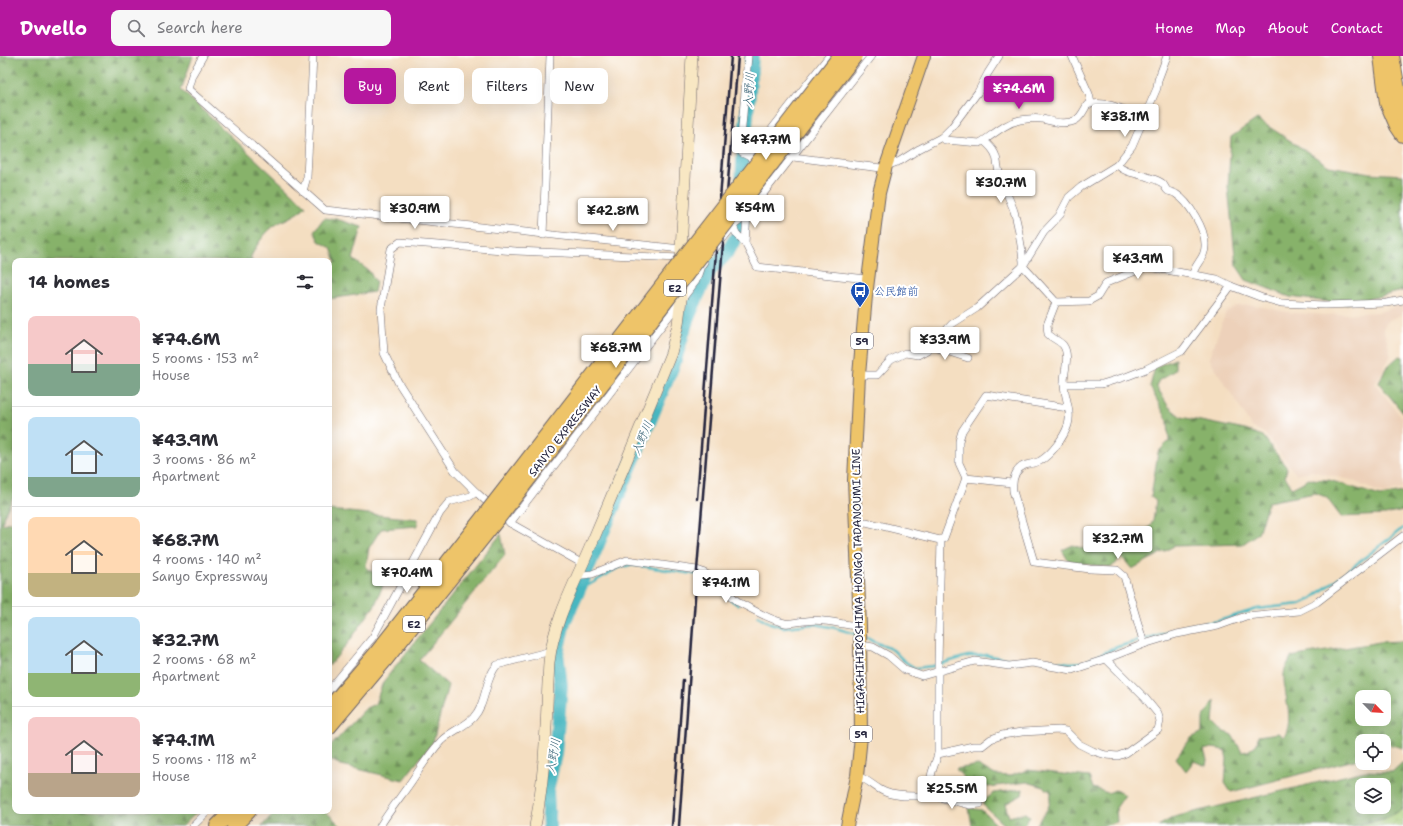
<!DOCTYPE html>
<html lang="en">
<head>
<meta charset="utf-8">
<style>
	body { margin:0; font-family:"Shantell Sans","Klee One",sans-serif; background:#f7f7f7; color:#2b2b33; height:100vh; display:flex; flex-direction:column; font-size:15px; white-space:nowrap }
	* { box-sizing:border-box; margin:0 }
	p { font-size:13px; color:#7c7c81 }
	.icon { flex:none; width:22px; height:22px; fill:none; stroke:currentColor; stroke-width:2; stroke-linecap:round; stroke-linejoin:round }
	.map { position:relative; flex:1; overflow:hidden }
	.side { position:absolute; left:12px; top:202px; width:320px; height:556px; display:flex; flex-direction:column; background:#fff; border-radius:8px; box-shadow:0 4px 16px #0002 }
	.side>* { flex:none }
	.banner { position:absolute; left:344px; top:12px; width:380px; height:36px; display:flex; gap:8px }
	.needle { width:26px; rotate:115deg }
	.buttons { position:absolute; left:1355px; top:634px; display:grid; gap:8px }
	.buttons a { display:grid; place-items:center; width:36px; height:36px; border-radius:8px; background:#fff; box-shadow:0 4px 16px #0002; font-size:20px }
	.price { position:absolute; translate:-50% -34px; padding:0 9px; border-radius:4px; background:#fff; color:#222; font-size:13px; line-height:26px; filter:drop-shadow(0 1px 2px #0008) }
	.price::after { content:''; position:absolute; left:50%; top:24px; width:12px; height:9px; margin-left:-6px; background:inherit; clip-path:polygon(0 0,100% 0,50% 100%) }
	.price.active { background:#b5179e; color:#fff }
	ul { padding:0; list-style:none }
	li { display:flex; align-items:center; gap:12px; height:100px; padding:0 16px }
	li+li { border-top:1px solid #e1e1e2 }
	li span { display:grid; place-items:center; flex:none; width:112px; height:80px; border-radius:8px; color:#555 }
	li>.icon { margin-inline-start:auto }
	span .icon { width:48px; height:48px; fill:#fffc; stroke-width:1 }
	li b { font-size:17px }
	h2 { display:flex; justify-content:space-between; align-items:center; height:48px; padding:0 16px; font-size:17px }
	.chip { padding:0 14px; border-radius:8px; background:#fff; box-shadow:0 4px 16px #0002; font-size:14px; line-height:36px }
	.chip.active { background:#b5179e; color:#fff }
	header { display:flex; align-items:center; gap:24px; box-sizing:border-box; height:56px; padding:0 20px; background:#b5179e; color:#fff }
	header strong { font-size:19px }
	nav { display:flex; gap:22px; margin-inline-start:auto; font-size:14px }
	.search { width:280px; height:36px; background:#f7f7f7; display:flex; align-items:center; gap:10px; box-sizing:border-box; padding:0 14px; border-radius:8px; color:#7c7c81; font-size:15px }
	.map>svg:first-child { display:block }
	.built { fill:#edd1ba }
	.grass { fill:url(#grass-tufts); stroke:#66795b }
	.forest { fill:url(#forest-firs); stroke:#546a53; fill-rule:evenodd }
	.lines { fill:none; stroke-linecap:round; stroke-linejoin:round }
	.stream { stroke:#47b6c0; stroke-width:2.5 }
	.river { stroke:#47b6c0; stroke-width:14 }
	.street-casing { stroke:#6c646a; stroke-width:8 }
	.secondary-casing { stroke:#6c646a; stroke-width:12 }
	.primary-casing { stroke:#6c646a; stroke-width:14 }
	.highway-casing { stroke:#6c646a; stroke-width:16 }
	.street { stroke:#fff; stroke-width:7 }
	.secondary { stroke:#f8e7c3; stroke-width:11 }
	.primary { stroke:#eec469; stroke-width:12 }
	.highway { stroke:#eec469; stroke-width:14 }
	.rail { stroke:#22223b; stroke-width:2.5 }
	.highway-bridge-casing { stroke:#6c646a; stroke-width:16; stroke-linecap:butt }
	.highway-bridge { stroke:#eec469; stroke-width:14 }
	.labels { text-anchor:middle; stroke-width:4; stroke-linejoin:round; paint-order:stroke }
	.shield { fill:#fff; stroke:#646476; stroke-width:1 }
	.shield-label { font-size:10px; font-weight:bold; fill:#22223b }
	.transit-label { font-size:11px; fill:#164399; stroke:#fff; text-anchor:start }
	.street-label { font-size:11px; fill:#22223b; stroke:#fff }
	.water-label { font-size:12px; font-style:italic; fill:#315d70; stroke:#fff }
</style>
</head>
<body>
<header>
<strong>Dwello</strong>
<div class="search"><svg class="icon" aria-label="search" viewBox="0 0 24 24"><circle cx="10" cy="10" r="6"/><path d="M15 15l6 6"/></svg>Search here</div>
<nav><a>Home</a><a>Map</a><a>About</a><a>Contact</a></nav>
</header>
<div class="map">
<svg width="1403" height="770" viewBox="0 0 1403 770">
	<defs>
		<pattern id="grass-tufts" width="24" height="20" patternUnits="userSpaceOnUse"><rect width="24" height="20" fill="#aad07b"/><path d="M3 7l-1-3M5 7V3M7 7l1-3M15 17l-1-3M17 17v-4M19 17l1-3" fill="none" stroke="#92b26b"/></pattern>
		<pattern id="forest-firs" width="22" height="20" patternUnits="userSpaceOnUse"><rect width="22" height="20" fill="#87b26b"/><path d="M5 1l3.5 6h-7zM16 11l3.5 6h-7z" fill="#6e9059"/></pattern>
	</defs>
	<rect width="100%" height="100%" fill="#fff"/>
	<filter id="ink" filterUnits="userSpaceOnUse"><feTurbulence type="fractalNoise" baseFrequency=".025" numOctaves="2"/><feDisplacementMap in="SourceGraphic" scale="8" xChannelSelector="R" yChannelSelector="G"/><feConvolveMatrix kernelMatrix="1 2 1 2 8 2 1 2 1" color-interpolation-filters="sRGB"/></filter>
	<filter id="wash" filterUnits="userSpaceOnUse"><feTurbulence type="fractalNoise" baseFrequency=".012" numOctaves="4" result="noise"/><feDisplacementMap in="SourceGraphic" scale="16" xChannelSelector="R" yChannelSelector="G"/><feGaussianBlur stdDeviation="0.9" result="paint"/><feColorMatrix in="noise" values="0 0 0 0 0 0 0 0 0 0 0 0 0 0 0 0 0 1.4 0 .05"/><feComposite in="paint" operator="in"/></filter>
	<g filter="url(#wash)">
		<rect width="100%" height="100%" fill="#f4dec1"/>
		<!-- built -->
		<polygon class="built" points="1403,248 1403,258 1389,264 1383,272 1391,299 1375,328 1403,363 1403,432 1383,438 1351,424 1312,415 1296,418 1264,377 1252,371 1209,302 1226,256 1237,250 1252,249 1292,257 1324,259 1379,256"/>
		<!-- grass -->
		<polygon class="grass" points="1403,753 1403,770 1351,770 1383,763"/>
		<!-- forest -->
		<g class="forest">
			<path d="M 0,0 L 193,0 L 181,34 L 306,150 C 297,159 287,162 277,168 C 265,175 255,191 250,203 L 253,205 L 15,205 L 15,438 L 4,459 L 2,468 L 15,465 L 15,755 L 198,755 L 183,770 L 0,770 Z"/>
			<polygon points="1257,63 1329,110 1370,117 1403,119 1403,235 1346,248 1290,241 1246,224 1236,209 1228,131 1231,81"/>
			<polygon points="324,162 336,163 362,171 353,203 369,215 376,226 374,236 329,243 329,214 336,205 331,192 319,185 314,175"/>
			<polygon points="1399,300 1403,301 1403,357 1379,327 1386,312"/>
			<polygon points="1175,303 1175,314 1158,325 1157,331 1168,350 1181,361 1245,374 1263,380 1287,412 1285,420 1292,432 1309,423 1329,424 1380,440 1403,436 1403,455 1385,459 1341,461 1326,441 1315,437 1268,446 1258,477 1243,488 1174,490 1132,513 1121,500 1112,511 1082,508 1068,504 1062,494 1073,489 1084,493 1099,487 1146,476 1153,465 1156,445 1151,441 1158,396 1169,385 1168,365 1150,331 1155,311"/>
			<polygon points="329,454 418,463 417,470 381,473 369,492 366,511 375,518 383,529 375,549 348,587 329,610"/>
			<polygon points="501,478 505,499 419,604 448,629 433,686 403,724 341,709 329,703 329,692 366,652 375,648 383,626"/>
			<path d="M 1402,585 L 1403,586 L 1403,692 L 1384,687 L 1384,685 L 1362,685 L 1362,702 L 1231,736 L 1225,727 L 1227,703 L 1225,694 L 1212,692 L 1204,694 L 1207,704 L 1206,710 L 1194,705 L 1186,715 L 1176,702 L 1191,682 L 1203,676 L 1203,662 L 1215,644 L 1213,666 L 1221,674 L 1232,679 L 1242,696 L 1248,695 L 1257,688 L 1258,680 L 1278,677 L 1284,681 C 1295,664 1283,637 1284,619 C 1284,613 1289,606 1291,601 L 1380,586 ZM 1362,641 L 1384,641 L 1384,663 L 1362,663 Z"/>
			<path d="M 1403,706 L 1403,753 L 1383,763 L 1351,770 L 1158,770 L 1174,761 L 1365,715 L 1392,716 ZM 1362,729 L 1384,729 L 1384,751 L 1362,751 Z"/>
			<path d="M 978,709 L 995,719 L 1010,720 L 1028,714 L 1089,721 L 1093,732 L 1108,737 L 1115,734 L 1125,739 L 1116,752 L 1117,766 L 1103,770 L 1036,770 C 1043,756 1051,755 1051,736 L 1044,731 L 1027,726 L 988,731 L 982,728 L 968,727 L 956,713 Z"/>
			<polygon points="1023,733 1022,739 1005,748 1009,761 1025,757 1030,761 1023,770 1006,770 983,749 986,743 994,737"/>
			<polygon points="969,752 982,754 998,770 972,770"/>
			<polygon points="276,755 325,755 341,770 262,770"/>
		</g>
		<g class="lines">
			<!-- stream -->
			<g class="stream">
				<polyline points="577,538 582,533 618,512 630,509 641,510 700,519 711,526 720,536 738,549"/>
				<polyline points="758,560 770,567 784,571 815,568 835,572 856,578"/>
				<polyline points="864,581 893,594 904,605 915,612 933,610 968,600 978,600 986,599 1019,605 1033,602 1070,607 1085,606 1117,591 1189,570 1218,565 1257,553 1300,548 1311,543 1403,472"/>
			</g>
			<!-- river -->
			<polyline class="river" points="549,770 547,736 555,698 561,630 557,597 564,566 577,538 674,307 687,264 698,239 710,214 725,199 741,174 743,107 752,0"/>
		</g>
	</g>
	<g filter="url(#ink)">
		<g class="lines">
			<defs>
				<g id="street">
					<polyline points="203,0 192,19 188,33 325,154 681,193"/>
					<polyline points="748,0 740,94 742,97 750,101 757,109"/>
					<polyline points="1072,0 1089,38 1091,47"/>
					<path d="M 942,81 L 945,84 L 980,87 C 993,79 1005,67 1020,64 C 1026,63 1036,62 1042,63 C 1052,65 1065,70 1076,64 C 1081,61 1084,54 1087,49 C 1105,43 1127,55 1144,62"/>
					<path d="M 984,85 C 1002,100 994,105 1001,123 C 1005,134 1010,144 1014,155 C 1019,171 1021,188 1023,205 L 1023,210 L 1056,246"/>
					<polyline points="750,101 829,0"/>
					<polyline points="793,101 881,112 900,105 919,93 942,81 951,72 978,36 988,17 999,0"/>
					<path d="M 1117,109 C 1126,117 1134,117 1145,120 C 1150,122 1158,124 1162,127 C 1165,129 1165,133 1168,135 C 1170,136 1174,136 1176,138 C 1189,146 1205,173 1205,188 C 1206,202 1195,207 1193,218"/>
					<polyline points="303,135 307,121 313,0"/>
					<polyline points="733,170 736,177 745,187 757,211 867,223"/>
					<polyline points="543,179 550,0"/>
					<polyline points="745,187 747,158"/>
					<polyline points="713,195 733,170 745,161 871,0"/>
					<path d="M 1056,246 L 1047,269 L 1048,278 C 1052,282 1059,285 1063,289 C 1071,300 1063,317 1064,329 C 1065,342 1072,356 1068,369 C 1064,381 1052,398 1040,405 C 1036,407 1030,408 1025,409 C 1015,413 1012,424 1013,435 L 1034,506 L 1090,513 L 1117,514 L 1124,520 L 1144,588"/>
					<polyline points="1056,246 1089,245 1098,240 1106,227 1138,214 1149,211 1217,223 1231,230 1260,241 1281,247 1325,249 1386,247 1403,244"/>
					<polyline points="933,289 937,292 968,302"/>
					<polyline points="859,319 877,319 891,304 905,297 918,299 927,294 952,268 977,252 1023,210 1044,176 1059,160 1069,141 1081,131 1117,109 1124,100 1132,90 1157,32 1158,24 1167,0"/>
					<polyline points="1064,328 1102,328 1128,320 1146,313 1182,295 1231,230"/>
					<polyline points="966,422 959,407 959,385 962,375 986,339 1068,352"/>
					<polyline points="510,467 696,225 701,210 704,206"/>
					<polyline points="855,467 866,466 940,484 944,482 966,422 1012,427"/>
					<polyline points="583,508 510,467 476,436 455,415 398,326 384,297 381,253 391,193 400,186 516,195 680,202"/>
					<path d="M 579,517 L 583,519 L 592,518 L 627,504 L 697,514 C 717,520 724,536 740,547 C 751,553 773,565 785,567 C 792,568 799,565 806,565 C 812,564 818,564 824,565 C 837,566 848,570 860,570"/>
					<polyline points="861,589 873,591 889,600 905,614 922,620 975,605 1009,610 1032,607 1072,614 1106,603 1144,588 1177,578 1218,570 1246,560 1299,555 1317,546 1403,480"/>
					<polyline points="329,634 373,581 440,457 449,446 471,440 476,436"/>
					<polyline points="938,698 938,606 941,484"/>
					<path d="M 857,720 C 868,723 875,732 885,736 C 897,741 911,740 924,740 L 927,738 L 970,749 L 980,748"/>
					<polyline points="927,738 932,716 938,698 973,690 982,690 991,683 1002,679 1022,676 1059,674 1066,675 1079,688 1093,695 1106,699 1118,700 1126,697 1158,674 1160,665 1158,658 1145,642 1106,603"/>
					<polyline points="193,770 208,755"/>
					<path d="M 380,770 C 391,752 404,737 415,720 C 423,708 431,696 441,685 C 450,676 464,671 473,662 C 487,647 484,624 497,609 L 551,595"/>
				</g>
				<path id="secondary" d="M 535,770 C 546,717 546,660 549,606 C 554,564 575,527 591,489 C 618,425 645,361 671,297 L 678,268 L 681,243 L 681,193 L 692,0"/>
				<polyline id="primary" points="847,770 857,720 861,680 860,570 854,424 859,319 866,240 879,137 886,110 924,0"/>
				<g id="highway">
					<polyline points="1381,0 1387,47 1397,70 1403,79"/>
					<polyline points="1392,0 1403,61"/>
					<polyline points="329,652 377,596 487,456"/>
					<polyline points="329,671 387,602 497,464"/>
					<polyline points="217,770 232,755"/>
					<polyline points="234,770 249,755"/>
				</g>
			</defs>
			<!-- street casing -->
			<use href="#street" class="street-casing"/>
			<!-- secondary casing -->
			<use href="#secondary" class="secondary-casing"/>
			<!-- primary casing -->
			<use href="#primary" class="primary-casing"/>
			<!-- highway casing -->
			<use href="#highway" class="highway-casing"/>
			<!-- street -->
			<use href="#street" class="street"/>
			<!-- secondary -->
			<use href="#secondary" class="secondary"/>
			<!-- primary -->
			<use href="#primary" class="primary"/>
			<!-- highway -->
			<use href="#highway" class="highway"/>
			<!-- rail -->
			<g class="rail">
				<polyline points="697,443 731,0"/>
				<polyline points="672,770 683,624"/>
				<polyline points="679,770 697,514 738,0"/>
			</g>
			<defs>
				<g id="highway-bridge">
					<polyline points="487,456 840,0"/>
					<polyline points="497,464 855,0"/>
				</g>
			</defs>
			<!-- highway-bridge casing -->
			<use href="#highway-bridge" class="highway-bridge-casing"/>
			<!-- highway-bridge -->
			<use href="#highway-bridge" class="highway-bridge"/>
		</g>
	</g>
	<!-- icons -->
	<defs>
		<symbol id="bus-pin" viewBox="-11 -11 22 30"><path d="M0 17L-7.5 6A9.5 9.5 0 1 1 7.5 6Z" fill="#1a4fb4" stroke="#fff"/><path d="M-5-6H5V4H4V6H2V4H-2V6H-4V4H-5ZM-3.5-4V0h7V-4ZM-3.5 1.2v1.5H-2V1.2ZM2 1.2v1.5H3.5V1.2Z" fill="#fff"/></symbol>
	</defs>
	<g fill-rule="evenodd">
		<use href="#bus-pin" x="849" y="224" width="22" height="30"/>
	</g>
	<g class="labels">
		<!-- shield labels -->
		<g class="shield">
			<rect x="664" y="224" width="22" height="16" rx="3"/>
			<rect x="851" y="277" width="22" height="16" rx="3"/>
			<rect x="403" y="560" width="22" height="16" rx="3"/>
			<rect x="850" y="670" width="22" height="16" rx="3"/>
		</g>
		<g class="shield-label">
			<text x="675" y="236">E2</text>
			<text x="862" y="289">59</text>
			<text x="414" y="572">E2</text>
			<text x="861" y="682">59</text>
		</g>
		<!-- transit labels -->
		<g class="transit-label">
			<text x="874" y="239">公民館前</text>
		</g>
		<!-- street labels -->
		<g class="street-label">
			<text transform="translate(565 375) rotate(-52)" y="4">SANYO EXPRESSWAY</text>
			<text transform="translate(858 525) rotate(-91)" y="4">HIGASHIHIROSHIMA HONGO TADANOUMI LINE</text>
		</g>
		<!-- water labels -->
		<g class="water-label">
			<text transform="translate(749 34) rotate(-86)" y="4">入野川</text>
			<text transform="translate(642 382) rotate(-67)" y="4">入野川</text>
			<text transform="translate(553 700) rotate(-81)" y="4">入野川</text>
		</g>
	</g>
</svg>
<div class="buttons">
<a><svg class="needle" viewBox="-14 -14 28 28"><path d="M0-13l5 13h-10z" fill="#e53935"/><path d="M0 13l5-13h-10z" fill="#7c7c81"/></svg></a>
<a><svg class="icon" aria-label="locate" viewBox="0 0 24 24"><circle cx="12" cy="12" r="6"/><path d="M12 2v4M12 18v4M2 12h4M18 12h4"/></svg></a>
<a><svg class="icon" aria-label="layers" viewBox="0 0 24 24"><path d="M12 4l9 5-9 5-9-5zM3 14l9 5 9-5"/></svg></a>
</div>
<b class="price active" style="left:1019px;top:54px">¥74.6M</b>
<b class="price" style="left:1125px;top:82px">¥38.1M</b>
<b class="price" style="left:766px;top:105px">¥47.7M</b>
<b class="price" style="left:1001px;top:148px">¥30.7M</b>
<b class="price" style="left:755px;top:173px">¥54M</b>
<b class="price" style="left:415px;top:174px">¥30.9M</b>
<b class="price" style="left:613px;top:176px">¥42.8M</b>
<b class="price" style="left:1138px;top:224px">¥43.9M</b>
<b class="price" style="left:945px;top:305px">¥33.9M</b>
<b class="price" style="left:616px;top:313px">¥68.7M</b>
<b class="price" style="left:1118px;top:504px">¥32.7M</b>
<b class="price" style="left:407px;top:538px">¥70.4M</b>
<b class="price" style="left:726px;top:548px">¥74.1M</b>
<b class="price" style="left:952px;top:754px">¥25.5M</b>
<div class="banner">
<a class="chip active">Buy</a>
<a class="chip">Rent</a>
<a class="chip">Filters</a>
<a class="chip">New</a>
</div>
<section class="side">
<h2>14 homes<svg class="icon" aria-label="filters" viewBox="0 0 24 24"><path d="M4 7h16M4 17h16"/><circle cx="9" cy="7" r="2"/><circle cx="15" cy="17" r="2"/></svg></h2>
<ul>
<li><span style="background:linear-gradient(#f6c9c9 60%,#7fa58c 0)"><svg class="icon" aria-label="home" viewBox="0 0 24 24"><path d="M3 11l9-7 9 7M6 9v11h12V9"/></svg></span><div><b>¥74.6M</b><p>5 rooms · 153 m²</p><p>House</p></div></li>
<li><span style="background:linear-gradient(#bfe0f5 75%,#7fa58c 0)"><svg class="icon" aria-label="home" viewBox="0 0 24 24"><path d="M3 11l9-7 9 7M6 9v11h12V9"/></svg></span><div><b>¥43.9M</b><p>3 rooms · 86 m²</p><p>Apartment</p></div></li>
<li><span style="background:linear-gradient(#ffd9b3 70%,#c2b280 0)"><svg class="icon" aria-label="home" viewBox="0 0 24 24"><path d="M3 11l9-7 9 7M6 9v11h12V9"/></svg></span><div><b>¥68.7M</b><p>4 rooms · 140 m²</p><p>Sanyo Expressway</p></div></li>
<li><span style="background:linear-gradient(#bfe0f5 70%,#8fb573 0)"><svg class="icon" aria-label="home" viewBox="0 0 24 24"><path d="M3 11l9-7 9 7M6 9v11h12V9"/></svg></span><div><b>¥32.7M</b><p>2 rooms · 68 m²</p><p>Apartment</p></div></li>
<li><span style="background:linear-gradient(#f6c9c9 70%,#b9a48a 0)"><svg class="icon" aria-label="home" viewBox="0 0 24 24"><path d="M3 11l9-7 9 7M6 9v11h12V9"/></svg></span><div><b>¥74.1M</b><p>5 rooms · 118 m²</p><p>House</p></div></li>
</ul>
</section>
</div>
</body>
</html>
